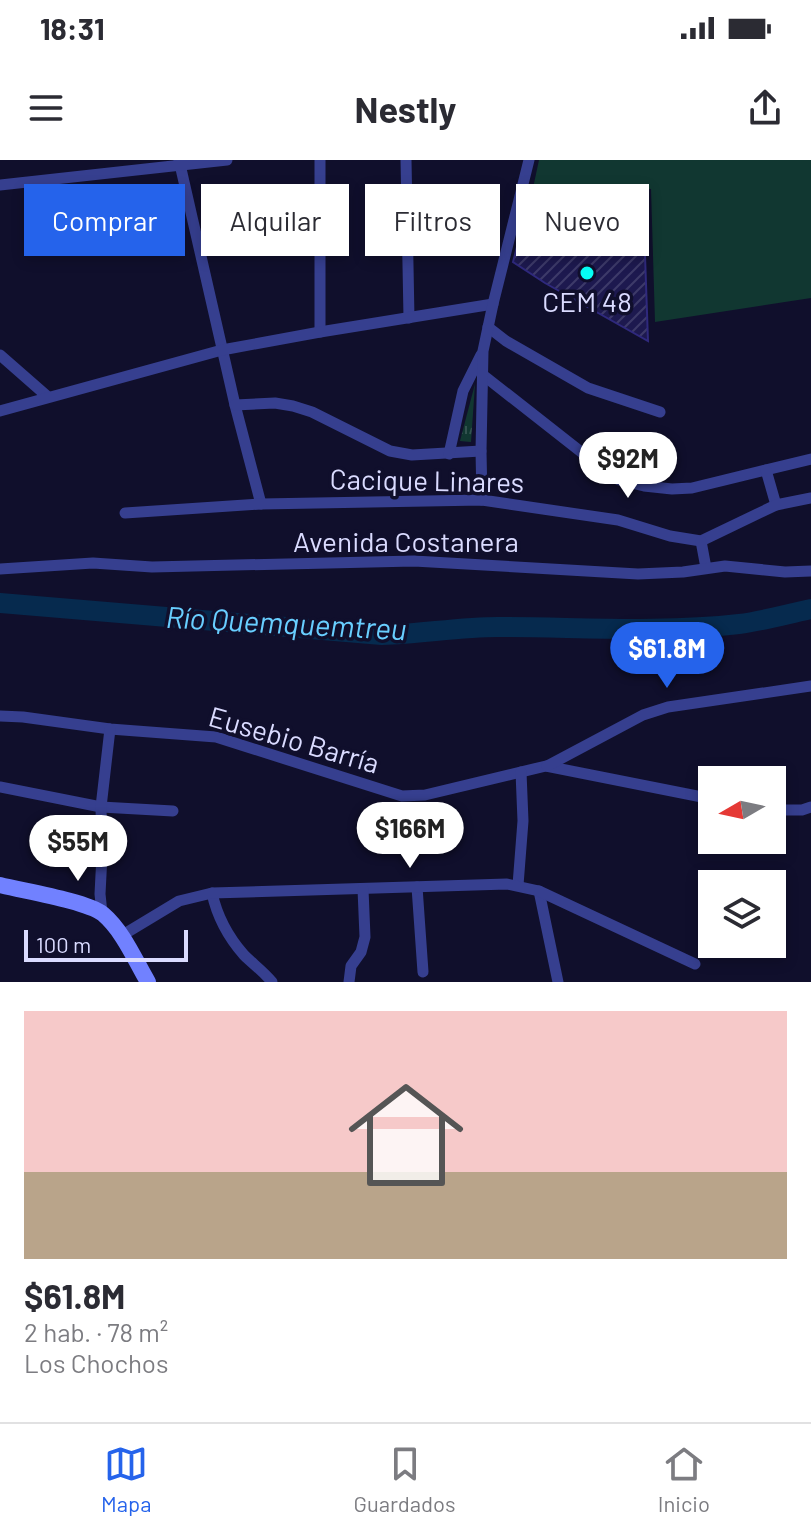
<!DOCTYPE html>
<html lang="es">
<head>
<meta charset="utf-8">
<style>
	body { margin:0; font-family:Barlow,sans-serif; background:#f2f2f3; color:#2b2b33; height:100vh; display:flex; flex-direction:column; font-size:30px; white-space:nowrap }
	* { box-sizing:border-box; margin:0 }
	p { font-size:26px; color:#7c7c81 }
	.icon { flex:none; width:44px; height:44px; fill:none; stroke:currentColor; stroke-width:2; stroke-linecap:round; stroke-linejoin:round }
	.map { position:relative; height:822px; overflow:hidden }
	.panel { display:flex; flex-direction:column; background:#fff; flex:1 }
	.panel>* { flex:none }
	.top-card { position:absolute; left:24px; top:24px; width:764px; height:72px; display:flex; gap:16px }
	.needle { width:52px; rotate:261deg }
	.controls { position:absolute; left:698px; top:606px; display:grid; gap:16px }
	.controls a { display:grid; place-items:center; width:88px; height:88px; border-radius:0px; background:#fff; box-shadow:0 4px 12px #0003; font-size:40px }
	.scale { position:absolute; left:24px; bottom:20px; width:164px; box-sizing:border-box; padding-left:8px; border:4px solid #dadbff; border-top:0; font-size:22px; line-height:28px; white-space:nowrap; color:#dadbff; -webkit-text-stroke:6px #100f2c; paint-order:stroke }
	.price { position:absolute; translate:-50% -68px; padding:0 18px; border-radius:28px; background:#fff; color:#222; font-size:26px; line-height:52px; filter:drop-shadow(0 2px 4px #0008) }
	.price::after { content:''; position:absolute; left:50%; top:48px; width:24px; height:18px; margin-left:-12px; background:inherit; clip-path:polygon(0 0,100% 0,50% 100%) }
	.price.on { background:#2563eb; color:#fff }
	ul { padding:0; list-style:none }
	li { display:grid; align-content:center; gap:16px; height:424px; padding:0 24px }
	li span { display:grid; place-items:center; height:248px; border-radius:0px; color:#555 }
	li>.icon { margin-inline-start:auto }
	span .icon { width:144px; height:144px; fill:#fffc; stroke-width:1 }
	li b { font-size:34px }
	.pill { padding:0 28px; border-radius:0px; background:#fff; box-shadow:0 4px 12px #0003; font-size:28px; line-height:72px }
	.pill.on { background:#2563eb; color:#fff }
	.status { display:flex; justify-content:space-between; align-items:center; height:56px; padding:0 40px; background:#fff; direction:ltr }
	.status svg { height:22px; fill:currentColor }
	header { display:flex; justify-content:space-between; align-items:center; height:104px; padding:0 24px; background:#fff; font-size:36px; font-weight:700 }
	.dock { display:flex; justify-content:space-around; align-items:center; height:112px; border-top:2px solid #e1e1e2; background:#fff; font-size:22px; color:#7c7c81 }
	.dock a { display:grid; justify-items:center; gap:4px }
	.dock .on { color:#2563eb }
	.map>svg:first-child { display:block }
	.grass { fill:url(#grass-tufts) }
	.pitch { fill:#113731 }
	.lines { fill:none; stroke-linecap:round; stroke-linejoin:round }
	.river { stroke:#062a4e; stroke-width:20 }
	.building { fill:url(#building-hatch); stroke:#2f297d; stroke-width:2 }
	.street { stroke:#363f8f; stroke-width:11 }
	.secondary { stroke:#7181ff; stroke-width:16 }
	.poi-dot { fill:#06fff6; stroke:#100f2c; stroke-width:3 }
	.labels { text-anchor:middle; stroke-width:7; stroke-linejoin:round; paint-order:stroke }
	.poi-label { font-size:28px; fill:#dadbff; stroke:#100f2c }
	.street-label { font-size:28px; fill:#dadbff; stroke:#100f2c }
	.water-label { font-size:30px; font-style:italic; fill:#68ceff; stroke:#100f2c }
</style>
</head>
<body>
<div class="status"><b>18:31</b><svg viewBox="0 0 49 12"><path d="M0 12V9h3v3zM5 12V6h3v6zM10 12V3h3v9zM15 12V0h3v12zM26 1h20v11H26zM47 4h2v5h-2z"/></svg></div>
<header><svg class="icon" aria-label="menu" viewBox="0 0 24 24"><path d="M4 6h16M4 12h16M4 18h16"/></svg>Nestly<svg class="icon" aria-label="share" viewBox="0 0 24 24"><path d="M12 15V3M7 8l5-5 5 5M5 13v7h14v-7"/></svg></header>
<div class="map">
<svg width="811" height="822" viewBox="0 0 811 822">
	<defs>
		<pattern id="grass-tufts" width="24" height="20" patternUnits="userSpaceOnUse" patternTransform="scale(2)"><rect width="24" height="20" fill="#113731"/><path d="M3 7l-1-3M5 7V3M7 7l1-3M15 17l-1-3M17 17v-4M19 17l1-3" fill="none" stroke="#335350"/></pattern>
		<pattern id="building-hatch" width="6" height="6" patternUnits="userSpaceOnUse" patternTransform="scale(2)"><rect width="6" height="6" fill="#1d194f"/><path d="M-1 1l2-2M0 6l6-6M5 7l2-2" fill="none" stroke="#3d3a69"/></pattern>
	</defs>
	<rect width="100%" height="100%" fill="#100f2c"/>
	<!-- grass -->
	<polygon class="grass" points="475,224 471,282 460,281"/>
	<!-- pitch -->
	<polygon class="pitch" points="539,0 811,0 811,138 655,162 651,29 533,28"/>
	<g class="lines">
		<!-- river -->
		<path class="river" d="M 0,443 L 382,475 C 421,474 459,467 498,467 C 578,467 659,473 739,464 C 763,461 787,454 811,449"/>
	</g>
	<!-- building -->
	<polygon class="building" points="530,38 643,38 648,181 545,123 513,102"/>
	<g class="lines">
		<!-- street -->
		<g class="street">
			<polyline points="179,0 235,245 261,344"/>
			<polyline points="320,0 320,172"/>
			<polyline points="406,0 409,158"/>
			<polyline points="0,25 227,0"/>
			<polyline points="488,167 506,181 588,228 660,252"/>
			<polyline points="0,195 48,237"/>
			<polyline points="483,215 599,306 619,320 644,326 672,329 692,328 811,299"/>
			<polyline points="235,245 275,243 293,246 312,252 390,291 412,295 481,291"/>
			<polyline points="0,251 222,190 320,172 493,144"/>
			<polyline points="449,294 463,231 481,195"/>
			<polyline points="766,310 776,345"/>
			<polyline points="482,340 481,291 483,191 493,144 529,0"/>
			<polyline points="125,353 261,344 482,340 618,360 670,376 701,381 776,345 811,338"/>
			<polyline points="701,381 706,408"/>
			<polyline points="0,409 93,403 152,407 414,401 638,414 683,412 725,406 785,412 811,411"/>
			<polyline points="0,556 23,557 110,569 216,577 402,636 425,635 546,606 712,639"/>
			<polyline points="547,606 643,555 668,547 811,526"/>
			<polyline points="0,627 101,647 173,651"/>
			<polyline points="772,650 802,650 811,647"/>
			<polyline points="518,725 523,661 521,612"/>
			<polyline points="417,727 423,812"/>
			<polyline points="539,731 558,822"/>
			<path d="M 212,733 C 217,756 229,778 244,795 C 253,804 264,812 272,822"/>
			<polyline points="102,753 100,734 102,695 101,647 110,569"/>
			<polyline points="121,776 179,741 212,733 507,724 539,731 695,804"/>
			<polyline points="349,822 351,806 361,792 365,777 363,729"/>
		</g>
		<!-- secondary -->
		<path class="secondary" d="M 0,725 C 23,731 86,741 103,754 C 123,771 135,800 148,822"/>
	</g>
	<!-- markers -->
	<circle class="poi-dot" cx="587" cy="113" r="8"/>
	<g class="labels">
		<!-- poi labels -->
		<g class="poi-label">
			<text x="587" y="152">CEM 48</text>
		</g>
		<!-- street labels -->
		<g class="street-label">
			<text transform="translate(427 321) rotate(1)" y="10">Cacique Linares</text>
			<text x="406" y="392">Avenida Costanera</text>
			<text transform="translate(294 580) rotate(16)" y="10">Eusebio Barría</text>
		</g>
		<!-- water labels -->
		<g class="water-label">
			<text transform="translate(286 464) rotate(3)" y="10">Río Quemquemtreu</text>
		</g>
	</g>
</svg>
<div class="controls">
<a><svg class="needle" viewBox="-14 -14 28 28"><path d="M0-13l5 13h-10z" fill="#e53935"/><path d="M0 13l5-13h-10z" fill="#7c7c81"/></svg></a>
<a><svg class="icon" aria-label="layers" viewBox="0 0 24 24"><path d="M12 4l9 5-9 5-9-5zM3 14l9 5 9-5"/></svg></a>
</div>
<div class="scale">100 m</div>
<b class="price" style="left:628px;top:340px">$92M</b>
<b class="price on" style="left:667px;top:530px">$61.8M</b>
<b class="price" style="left:410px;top:710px">$166M</b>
<b class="price" style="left:78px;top:723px">$55M</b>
<div class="top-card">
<a class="pill on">Comprar</a>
<a class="pill">Alquilar</a>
<a class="pill">Filtros</a>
<a class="pill">Nuevo</a>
</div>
</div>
<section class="panel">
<ul>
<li><span style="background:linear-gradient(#f6c9c9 65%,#b9a48a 0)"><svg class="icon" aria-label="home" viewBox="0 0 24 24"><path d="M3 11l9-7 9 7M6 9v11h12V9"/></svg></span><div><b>$61.8M</b><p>2 hab. · 78 m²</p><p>Los Chochos</p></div></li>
</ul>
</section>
<nav class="dock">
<a class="on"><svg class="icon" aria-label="map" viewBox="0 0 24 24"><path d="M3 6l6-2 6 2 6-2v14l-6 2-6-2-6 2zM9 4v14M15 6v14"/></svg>Mapa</a>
<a><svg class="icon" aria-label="saved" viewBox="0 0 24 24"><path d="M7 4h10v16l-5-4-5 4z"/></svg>Guardados</a>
<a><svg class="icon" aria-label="home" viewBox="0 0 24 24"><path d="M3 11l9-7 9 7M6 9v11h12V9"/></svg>Inicio</a>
</nav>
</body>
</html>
